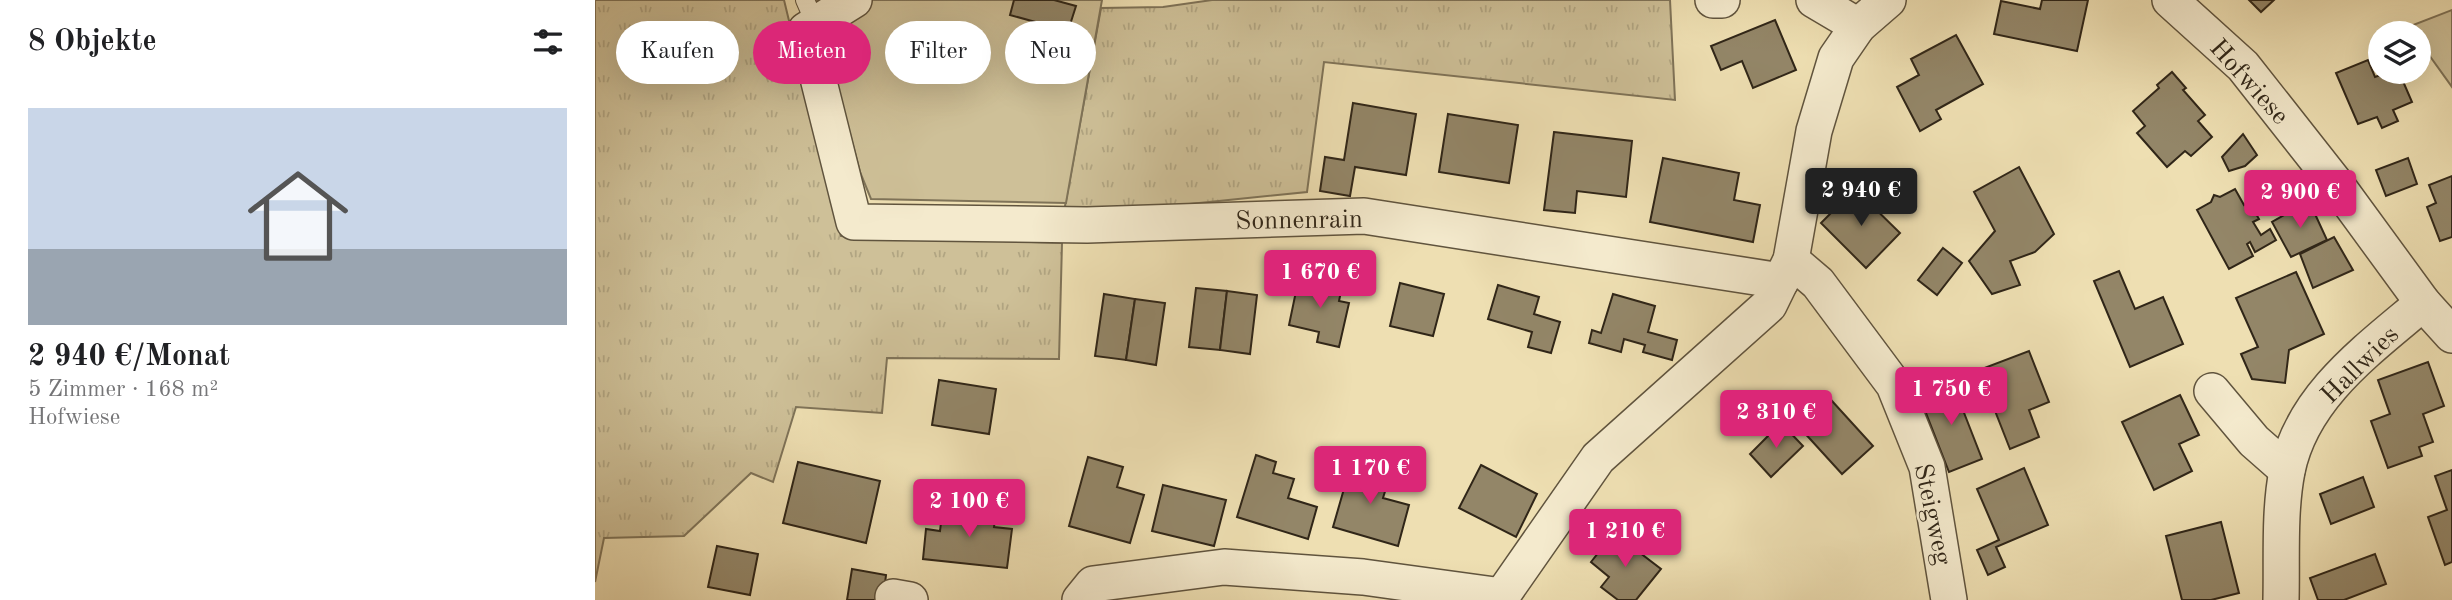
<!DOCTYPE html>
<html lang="de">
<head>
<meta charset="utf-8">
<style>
	body { margin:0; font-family:"Old Standard TT",serif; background:#f6f6f6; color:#202124; height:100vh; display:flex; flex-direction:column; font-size:26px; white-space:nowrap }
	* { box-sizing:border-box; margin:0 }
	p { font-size:23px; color:#757577 }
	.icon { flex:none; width:38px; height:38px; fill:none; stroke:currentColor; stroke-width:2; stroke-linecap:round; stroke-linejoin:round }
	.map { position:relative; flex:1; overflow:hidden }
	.sheet { display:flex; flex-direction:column; background:#fff; width:595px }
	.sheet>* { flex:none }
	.hud { position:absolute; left:21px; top:21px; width:665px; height:63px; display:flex; gap:14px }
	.buttons { position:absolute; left:1773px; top:21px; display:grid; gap:14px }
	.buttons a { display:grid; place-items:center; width:63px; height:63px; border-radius:50%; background:#fff; box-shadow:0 7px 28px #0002; font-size:35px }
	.price { position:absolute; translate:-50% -60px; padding:0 16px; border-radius:7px; background:#db2777; color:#fff; font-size:23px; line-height:46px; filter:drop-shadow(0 2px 4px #0008) }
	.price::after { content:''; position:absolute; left:50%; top:42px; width:21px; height:16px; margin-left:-10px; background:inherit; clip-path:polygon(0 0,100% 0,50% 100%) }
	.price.on { background:#222; color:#fff }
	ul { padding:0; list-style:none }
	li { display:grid; align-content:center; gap:14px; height:371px; padding:0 28px }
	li+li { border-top:2px solid #e0e0e0 }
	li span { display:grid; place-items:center; height:217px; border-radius:0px; color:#555 }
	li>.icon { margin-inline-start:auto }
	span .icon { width:126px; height:126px; fill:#fffc; stroke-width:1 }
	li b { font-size:30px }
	h2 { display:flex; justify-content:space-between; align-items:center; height:84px; padding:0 28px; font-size:30px }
	.pill { padding:0 24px; border-radius:32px; background:#fff; box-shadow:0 7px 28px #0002; font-size:24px; line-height:63px }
	.pill.on { background:#db2777; color:#fff }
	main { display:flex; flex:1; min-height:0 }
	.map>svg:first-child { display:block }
	.grass { fill:url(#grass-tufts); stroke:#7f7358; stroke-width:2 }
	.garden { fill:#cec098; stroke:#7f7358; stroke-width:2 }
	.building { fill:#938668; stroke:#302618; stroke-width:2 }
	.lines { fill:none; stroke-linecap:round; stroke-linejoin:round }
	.lane-casing { stroke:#60543e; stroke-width:20 }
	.street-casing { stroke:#60543e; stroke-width:38 }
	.lane { stroke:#f4eacd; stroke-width:18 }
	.street { stroke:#f4eacd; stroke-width:35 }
	.labels { text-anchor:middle; stroke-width:5; stroke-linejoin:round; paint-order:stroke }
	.street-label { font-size:26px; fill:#302618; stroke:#f4eacd }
</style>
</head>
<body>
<main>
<section class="sheet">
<h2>8 Objekte<svg class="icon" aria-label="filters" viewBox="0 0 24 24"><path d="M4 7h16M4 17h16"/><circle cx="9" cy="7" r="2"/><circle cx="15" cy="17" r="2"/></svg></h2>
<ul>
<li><span style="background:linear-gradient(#c9d6e8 65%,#9aa5b1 0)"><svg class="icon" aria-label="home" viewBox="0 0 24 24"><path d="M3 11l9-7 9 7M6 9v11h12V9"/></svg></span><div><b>2 940 €/Monat</b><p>5 Zimmer · 168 m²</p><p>Hofwiese</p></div></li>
</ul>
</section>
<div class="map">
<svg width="1857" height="600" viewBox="0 0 1857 600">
	<defs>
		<pattern id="grass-tufts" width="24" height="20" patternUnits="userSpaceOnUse" patternTransform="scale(1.75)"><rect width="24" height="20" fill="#cec098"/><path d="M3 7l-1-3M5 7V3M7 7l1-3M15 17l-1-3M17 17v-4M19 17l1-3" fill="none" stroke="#b1a582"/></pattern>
	</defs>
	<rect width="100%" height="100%" fill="#eedfb2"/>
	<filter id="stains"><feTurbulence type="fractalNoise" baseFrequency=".00286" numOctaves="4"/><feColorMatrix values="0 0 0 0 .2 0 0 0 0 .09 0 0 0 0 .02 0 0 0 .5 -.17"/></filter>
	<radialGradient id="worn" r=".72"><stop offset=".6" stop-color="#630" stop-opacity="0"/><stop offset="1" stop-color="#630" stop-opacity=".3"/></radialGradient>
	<!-- grass -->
	<g class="grass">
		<polygon points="0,0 189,0 246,236 467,243 464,359 292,358 287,413 201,407 178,482 156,473 89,536 9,538 0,582"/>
		<polygon points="617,0 1075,0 1080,100 729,62 712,192 468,217 506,8 568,7"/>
	</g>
	<!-- garden -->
	<g class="garden">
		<polygon points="220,0 507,0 471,203 276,199 265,172"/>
		<polygon points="1857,10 1857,87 1824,41 1824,33 1817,33 1813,27"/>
	</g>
	<!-- building -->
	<g class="building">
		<polygon points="419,0 459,0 481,6 473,31 415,15"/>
		<polygon points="1447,0 1493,0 1482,51 1399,34 1406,1 1445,9"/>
		<polygon points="1654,0 1679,0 1666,12"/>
		<polygon points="1180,20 1201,70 1158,88 1147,61 1126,70 1116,46"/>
		<polygon points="1361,35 1388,84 1341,110 1346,119 1325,131 1302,87 1324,75 1316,59"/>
		<polygon points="1773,60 1780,77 1794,72 1804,72 1817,102 1798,110 1803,121 1787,128 1782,117 1763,124 1741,73"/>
		<polygon points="1577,72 1591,88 1588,90 1610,115 1603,121 1617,137 1596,156 1590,151 1572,167 1542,133 1550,126 1538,111 1564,88 1562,85"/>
		<polygon points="758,103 821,114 811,175 760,167 755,196 725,191 730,157 749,160"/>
		<polygon points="853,114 923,125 914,183 844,172"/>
		<polygon points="959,132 1037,141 1031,197 982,191 980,213 949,210"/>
		<polygon points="1648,134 1662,155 1650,166 1634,171 1627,157"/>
		<polygon points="1068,158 1144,173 1139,200 1165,205 1158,242 1055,222"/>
		<polygon points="1813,158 1822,184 1791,196 1781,170"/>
		<polygon points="1424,167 1459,234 1440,252 1415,261 1425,285 1397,294 1374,261 1400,231 1379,192"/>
		<polygon points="1857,176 1857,237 1845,241 1832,207 1841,203 1834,185"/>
		<polygon points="1260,189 1305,233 1271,268 1226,223"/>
		<polygon points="1640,189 1649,205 1654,202 1664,219 1658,222 1666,235 1675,229 1681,240 1660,252 1655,242 1652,244 1658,256 1634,269 1602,210 1616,202 1619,195 1625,197"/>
		<polygon points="1714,201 1732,240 1696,257 1677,222"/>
		<polygon points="1739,237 1758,270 1718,288 1705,254"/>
		<polygon points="1348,248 1367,263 1342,295 1323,280"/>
		<polygon points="1524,271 1540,309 1568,297 1588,344 1535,367 1499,281"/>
		<polygon points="1701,272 1729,334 1694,350 1690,383 1657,379 1646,354 1663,347 1641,298"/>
		<polygon points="704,277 747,287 744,301 754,303 744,347 722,342 724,332 694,325"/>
		<polygon points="805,283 849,294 838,336 795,326"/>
		<polygon points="903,285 944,297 939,314 965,322 956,353 933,347 937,332 893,319"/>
		<polygon points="601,288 632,291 625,350 594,347"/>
		<polygon points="632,291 662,295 655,354 625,350"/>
		<polygon points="509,294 540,299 531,360 500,356"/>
		<polygon points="1018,294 1060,306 1053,332 1082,340 1077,360 1048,352 1050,345 1029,339 1026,352 994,343 997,330 1006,333"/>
		<polygon points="540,299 570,303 561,365 531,360"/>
		<polygon points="1434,351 1454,402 1434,410 1444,437 1415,449 1384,370"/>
		<polygon points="1833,362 1849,406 1828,414 1838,442 1824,447 1827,456 1793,468 1776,421 1795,414 1783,380"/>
		<polygon points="344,380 401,389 394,434 337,425"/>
		<polygon points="1357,382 1387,459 1354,472 1324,395"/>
		<polygon points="1585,395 1604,435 1584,444 1597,471 1559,490 1527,422"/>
		<polygon points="1237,401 1278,446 1247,474 1206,429"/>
		<polygon points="1186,423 1208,446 1176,477 1155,454"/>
		<polygon points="661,455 681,462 678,473 699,479 693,498 722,507 713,539 642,517"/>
		<polygon points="493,457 528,467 522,487 549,495 535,543 474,526"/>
		<polygon points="757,461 796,472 788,498 814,505 803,546 738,527"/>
		<polygon points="203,462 285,481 271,543 188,523"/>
		<polygon points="886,465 942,494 921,537 864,508"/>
		<polygon points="1429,468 1453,525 1401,547 1410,567 1393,575 1382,550 1404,540 1382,489"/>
		<polygon points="1857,470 1857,562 1850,565 1833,517 1852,510 1840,476"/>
		<polygon points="1768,477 1779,507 1736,524 1725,494"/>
		<polygon points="568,485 631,500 619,546 557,531"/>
		<polygon points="348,506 401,512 399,527 417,529 412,568 328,559 331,529 345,531"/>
		<polygon points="1626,522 1644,593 1616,600 1587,600 1571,536"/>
		<polygon points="1019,533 1066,569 1041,600 1023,600 1006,587 1014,577 996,562"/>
		<polygon points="122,546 163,554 155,595 113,587"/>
		<polygon points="1780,554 1791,584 1749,600 1723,600 1715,578"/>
		<polygon points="257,569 291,575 288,600 252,600"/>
	</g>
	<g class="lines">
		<defs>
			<polyline id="lane" points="210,0 220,23"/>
			<g id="street">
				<polyline points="259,0 211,30 259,222 492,225 769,216 1186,281"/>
				<polyline points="1118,0 1127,0"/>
				<polyline points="1219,0 1263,26"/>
				<polyline points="1575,0 1648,66 1741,184 1828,303 1857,335"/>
				<polyline points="1196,260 1223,283 1299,385 1332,467 1354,600"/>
				<polyline points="1617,391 1659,441 1692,470"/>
				<polyline points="298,597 315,600"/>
				<polyline points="485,600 498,584 629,567 768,577 907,596"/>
				<polyline points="904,600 1003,458 1174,305 1196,260 1219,131 1241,58 1263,26 1293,0"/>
				<path d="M 1686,600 C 1687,558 1684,512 1692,471 C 1707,396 1774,349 1828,303"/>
			</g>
		</defs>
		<!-- lane casing -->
		<use href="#lane" class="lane-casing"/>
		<!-- street casing -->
		<use href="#street" class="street-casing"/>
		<!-- lane -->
		<use href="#lane" class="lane"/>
		<!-- street -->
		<use href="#street" class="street"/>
	</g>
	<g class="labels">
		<!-- street labels -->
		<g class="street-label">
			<text transform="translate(1655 81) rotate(48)" y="9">Hofwiese</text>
			<text transform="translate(704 219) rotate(-1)" y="9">Sonnenrain</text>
			<text transform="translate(1764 364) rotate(-45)" y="9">Hallwies</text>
			<text transform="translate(1339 514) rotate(78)" y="9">Steigweg</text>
		</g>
	</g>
	<rect width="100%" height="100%" filter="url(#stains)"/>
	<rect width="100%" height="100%" fill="url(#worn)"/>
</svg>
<div class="buttons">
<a><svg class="icon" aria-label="layers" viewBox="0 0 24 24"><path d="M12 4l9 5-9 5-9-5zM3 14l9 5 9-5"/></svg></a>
</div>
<b class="price on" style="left:1266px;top:228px">2 940 €</b>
<b class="price" style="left:1705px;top:230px">2 900 €</b>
<b class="price" style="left:725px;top:310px">1 670 €</b>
<b class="price" style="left:1356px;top:427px">1 750 €</b>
<b class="price" style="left:1181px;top:450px">2 310 €</b>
<b class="price" style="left:775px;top:506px">1 170 €</b>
<b class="price" style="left:374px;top:539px">2 100 €</b>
<b class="price" style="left:1030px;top:569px">1 210 €</b>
<div class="hud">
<a class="pill">Kaufen</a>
<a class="pill on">Mieten</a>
<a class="pill">Filter</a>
<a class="pill">Neu</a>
</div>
</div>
</main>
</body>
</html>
